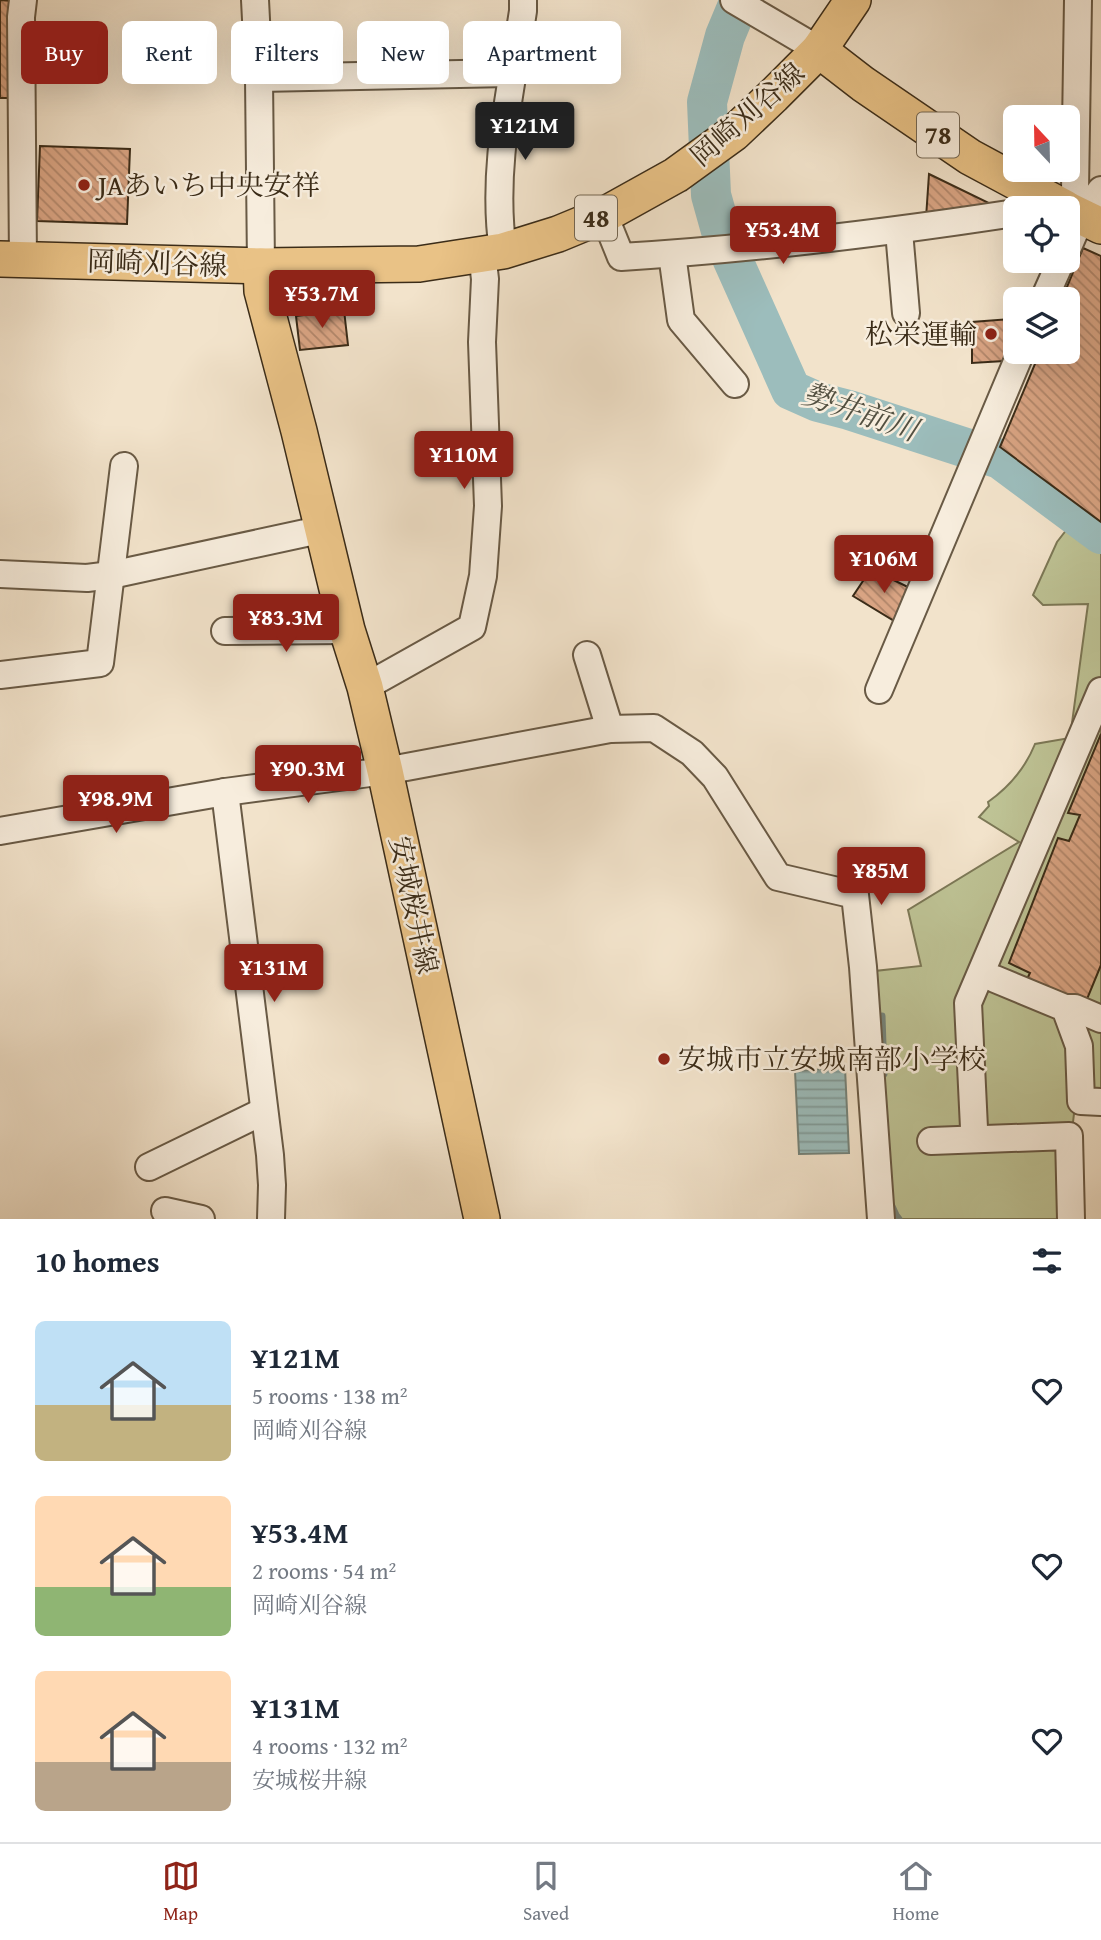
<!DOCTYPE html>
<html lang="en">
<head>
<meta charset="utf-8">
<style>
	body { margin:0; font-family:"Gentium Book Plus","Noto Serif JP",serif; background:#f2f2f3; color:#1f2937; height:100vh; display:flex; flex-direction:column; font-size:26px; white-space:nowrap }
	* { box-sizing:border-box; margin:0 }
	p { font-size:23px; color:#747a83 }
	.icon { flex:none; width:38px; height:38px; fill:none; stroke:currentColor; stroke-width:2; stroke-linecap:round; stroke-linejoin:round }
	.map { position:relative; height:1219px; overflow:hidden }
	.details { display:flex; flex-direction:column; background:#fff; flex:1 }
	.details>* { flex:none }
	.guide { position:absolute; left:21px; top:21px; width:700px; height:63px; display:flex; gap:14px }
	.needle { width:46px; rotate:338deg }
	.controls { position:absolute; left:1003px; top:105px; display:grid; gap:14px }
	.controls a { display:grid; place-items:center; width:77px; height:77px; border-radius:10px; background:#fff; box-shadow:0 7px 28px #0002; font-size:35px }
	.price { position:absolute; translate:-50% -60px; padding:0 16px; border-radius:7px; background:#8f2418; color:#fff; font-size:23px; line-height:46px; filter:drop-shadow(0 2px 4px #0008) }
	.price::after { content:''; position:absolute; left:50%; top:42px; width:21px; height:16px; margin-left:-10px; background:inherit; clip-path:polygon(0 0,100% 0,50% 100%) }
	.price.on { background:#222; color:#fff }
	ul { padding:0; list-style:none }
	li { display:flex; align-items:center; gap:21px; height:175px; padding:0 35px }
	li span { display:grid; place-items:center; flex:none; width:196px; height:140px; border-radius:10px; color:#555 }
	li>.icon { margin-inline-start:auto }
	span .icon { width:84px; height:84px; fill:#fffc; stroke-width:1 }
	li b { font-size:30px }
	h2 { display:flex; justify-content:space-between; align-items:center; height:84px; padding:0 35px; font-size:30px }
	.chip { padding:0 24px; border-radius:10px; background:#fff; box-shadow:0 7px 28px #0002; font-size:24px; line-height:63px }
	.chip.on { background:#8f2418; color:#fff }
	.dock { display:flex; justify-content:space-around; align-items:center; height:98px; border-top:2px solid #e0e1e3; background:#fff; font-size:19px; color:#747a83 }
	.dock a { display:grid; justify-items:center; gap:4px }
	.dock .on { color:#8f2418 }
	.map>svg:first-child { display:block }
	.park { fill:#bec395; stroke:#7c7856; stroke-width:2 }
	.water { fill:url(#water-rules); stroke:#75837a; stroke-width:2 }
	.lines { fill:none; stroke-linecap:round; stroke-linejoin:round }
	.stream { stroke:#75837a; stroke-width:7 }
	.river { stroke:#9cbdbc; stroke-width:40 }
	.building { fill:url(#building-back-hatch); stroke:#3b2c18; stroke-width:2 }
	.minor-casing { stroke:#695a45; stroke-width:30 }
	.major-casing { stroke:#3b2c18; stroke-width:38 }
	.minor { stroke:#f7eddd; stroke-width:26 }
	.major { stroke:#e9c286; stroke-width:35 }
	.poi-dot { fill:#8f2418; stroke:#f7eddd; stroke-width:2.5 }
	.labels { text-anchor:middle; stroke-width:5; stroke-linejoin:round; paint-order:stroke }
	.shield { fill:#f7eddd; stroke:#736653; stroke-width:2 }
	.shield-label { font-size:26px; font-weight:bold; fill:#3b2c18 }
	.street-label { font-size:28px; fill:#3b2c18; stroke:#f7eddd }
	.poi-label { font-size:28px; fill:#3b2c18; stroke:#f7eddd; text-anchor:start }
	.water-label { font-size:30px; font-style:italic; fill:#535041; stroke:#f7eddd }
</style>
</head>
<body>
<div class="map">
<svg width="1101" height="1219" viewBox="0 0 1101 1219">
	<defs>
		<pattern id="water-rules" width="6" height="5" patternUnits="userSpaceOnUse" patternTransform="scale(1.75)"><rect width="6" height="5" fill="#9cbdbc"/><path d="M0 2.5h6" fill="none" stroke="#809a98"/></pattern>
		<pattern id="building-back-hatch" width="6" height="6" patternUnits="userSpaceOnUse" patternTransform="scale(1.75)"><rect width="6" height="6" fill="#d9a483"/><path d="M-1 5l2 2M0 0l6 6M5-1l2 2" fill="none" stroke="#b1866a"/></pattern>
	</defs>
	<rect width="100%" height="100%" fill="#f2e3cb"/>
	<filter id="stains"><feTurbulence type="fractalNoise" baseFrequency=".00286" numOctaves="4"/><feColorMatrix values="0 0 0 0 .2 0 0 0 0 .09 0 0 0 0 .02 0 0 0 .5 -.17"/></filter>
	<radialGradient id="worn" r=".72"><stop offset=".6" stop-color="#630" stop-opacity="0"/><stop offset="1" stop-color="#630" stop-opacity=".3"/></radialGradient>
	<!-- park -->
	<path class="park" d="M 1071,524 L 1101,545 L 1101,1097 L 1075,1105 L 1072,1131 L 1079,1219 L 888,1219 L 875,971 L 921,966 L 908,910 L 1019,842 L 979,817 L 989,806 L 988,802 C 1009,787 1025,769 1035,744 L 1070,738 L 1088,604 L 1043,605 L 1033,595 L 1057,542 Z"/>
	<!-- water -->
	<polygon class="water" points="845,1068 849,1153 799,1154 795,1071"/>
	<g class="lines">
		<!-- stream -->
		<g class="stream">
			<polyline points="882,1016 884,1074"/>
			<polyline points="890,1202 896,1215 899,1219"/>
		</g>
		<!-- river -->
		<polyline class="river" points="740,0 725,36 707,102 711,195 723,238 791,390 818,402 849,410 1000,459 1101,534"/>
	</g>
	<!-- building -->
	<g class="building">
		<polygon points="0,0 12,1 13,98 0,98"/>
		<polygon points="40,146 130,149 127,224 37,221"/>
		<polygon points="929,174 995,206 926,218"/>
		<polygon points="1083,248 1101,256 1101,522 1000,447 1040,352 1068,352 1068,299 1062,299"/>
		<polygon points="344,310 348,345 300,350 296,316"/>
		<polygon points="1010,319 1004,361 972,363 972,322"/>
		<polygon points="871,569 914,590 896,622 853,596"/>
		<polygon points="1101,734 1101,965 1085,1004 1027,979 1030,973 1009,963 1058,838 1069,841 1080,815 1068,813"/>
	</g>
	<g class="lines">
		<defs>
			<g id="minor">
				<polyline points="23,0 21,17 23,260"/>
				<polyline points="255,0 259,78 261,266"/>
				<polyline points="734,0 819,50"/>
				<polyline points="1078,0 1075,190 1081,217"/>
				<polyline points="259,78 514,73"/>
				<path d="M 604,215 L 621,257 C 753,249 884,233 1015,213"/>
				<polyline points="899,231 906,313"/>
				<polyline points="1068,247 1081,217 1101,190"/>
				<path d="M 503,251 C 491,170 511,90 523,11 L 523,0"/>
				<polyline points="672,254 681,320 735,384"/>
				<polyline points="1044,299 1061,261"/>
				<polyline points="0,574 87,578 111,575 324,529"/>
				<polyline points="225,631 347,630"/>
				<polyline points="587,655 610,729"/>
				<polyline points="0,675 100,663 124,466"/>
				<polyline points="365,687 472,627 483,576 488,506 482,342 485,279 482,254"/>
				<polyline points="879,690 1021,352"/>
				<polyline points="225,792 270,1155 272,1185 271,1219"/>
				<polyline points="0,831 225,792 385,771 610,729 654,728 692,753 715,777 778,877 855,895 863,967 881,1219"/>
				<polyline points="995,979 1065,1008 1079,1046 1081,1101 1101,1102"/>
				<polyline points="1065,1008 1075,1008 1101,1019"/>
				<polyline points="974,1128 968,1003 1101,691"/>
				<polyline points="931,1141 1069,1136 1071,1219"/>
				<polyline points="149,1167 264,1111"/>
				<polyline points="165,1211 201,1219"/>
			</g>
			<g id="major">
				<polyline points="819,50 863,84 970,157 1065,208"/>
				<polyline points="1068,210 1101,226"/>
				<polyline points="0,259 261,266 419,264 503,251 558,234 604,215 676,175 734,133 773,96 819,50 853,0"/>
				<polyline points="261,266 262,291 299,431 347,630 365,687 385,771 482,1219"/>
			</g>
		</defs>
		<!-- minor casing -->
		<use href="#minor" class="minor-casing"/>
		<!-- major casing -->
		<use href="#major" class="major-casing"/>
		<!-- minor -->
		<use href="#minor" class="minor"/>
		<!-- major -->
		<use href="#major" class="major"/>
	</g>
	<!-- markers -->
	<g class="poi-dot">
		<circle cx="84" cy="185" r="7"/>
		<circle cx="991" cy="334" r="7"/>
		<circle cx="664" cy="1059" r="7"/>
	</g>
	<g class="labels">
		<!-- shield labels -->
		<g class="shield">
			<rect x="917" y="112.5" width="42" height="45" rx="5"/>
			<rect x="575" y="195.5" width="42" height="45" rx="5"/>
		</g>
		<g class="shield-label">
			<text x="938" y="144">78</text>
			<text x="596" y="227">48</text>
		</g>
		<!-- street labels -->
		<g class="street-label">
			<text transform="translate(747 114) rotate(-41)" y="10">岡崎刈谷線</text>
			<text transform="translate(157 263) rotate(2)" y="10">岡崎刈谷線</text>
			<text transform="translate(414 905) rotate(78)" y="10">安城桜井線</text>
		</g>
		<!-- poi labels -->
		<g class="poi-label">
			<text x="98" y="195">JAあいち中央安祥</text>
			<text x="977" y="344" text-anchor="end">松栄運輸</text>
			<text x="678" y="1069">安城市立安城南部小学校</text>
		</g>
		<!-- water labels -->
		<g class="water-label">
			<text transform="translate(860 412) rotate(19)" y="10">勢井前川</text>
		</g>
	</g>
	<rect width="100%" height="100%" filter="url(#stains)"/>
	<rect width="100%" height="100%" fill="url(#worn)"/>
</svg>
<div class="controls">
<a><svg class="needle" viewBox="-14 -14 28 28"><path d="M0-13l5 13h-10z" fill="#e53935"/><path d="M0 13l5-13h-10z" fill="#747a83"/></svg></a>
<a><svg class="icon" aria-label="locate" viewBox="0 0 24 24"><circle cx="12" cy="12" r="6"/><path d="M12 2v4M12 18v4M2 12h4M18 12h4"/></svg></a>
<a><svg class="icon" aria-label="layers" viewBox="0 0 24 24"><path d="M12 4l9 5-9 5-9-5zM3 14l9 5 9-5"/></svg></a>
</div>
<b class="price on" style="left:525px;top:162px">¥121M</b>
<b class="price" style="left:783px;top:266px">¥53.4M</b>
<b class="price" style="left:322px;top:330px">¥53.7M</b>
<b class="price" style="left:464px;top:491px">¥110M</b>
<b class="price" style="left:884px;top:595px">¥106M</b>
<b class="price" style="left:286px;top:654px">¥83.3M</b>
<b class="price" style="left:308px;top:805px">¥90.3M</b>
<b class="price" style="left:116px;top:835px">¥98.9M</b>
<b class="price" style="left:881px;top:907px">¥85M</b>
<b class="price" style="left:274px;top:1004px">¥131M</b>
<div class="guide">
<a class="chip on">Buy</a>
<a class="chip">Rent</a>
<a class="chip">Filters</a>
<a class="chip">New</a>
<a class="chip">Apartment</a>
</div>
</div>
<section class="details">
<h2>10 homes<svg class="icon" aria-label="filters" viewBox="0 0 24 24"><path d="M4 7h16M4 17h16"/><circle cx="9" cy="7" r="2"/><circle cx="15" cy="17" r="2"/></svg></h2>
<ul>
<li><span style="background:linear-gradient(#bfe0f5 60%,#c2b280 0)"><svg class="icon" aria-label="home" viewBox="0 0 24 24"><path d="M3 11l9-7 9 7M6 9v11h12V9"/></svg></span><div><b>¥121M</b><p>5 rooms · 138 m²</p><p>岡崎刈谷線</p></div><svg class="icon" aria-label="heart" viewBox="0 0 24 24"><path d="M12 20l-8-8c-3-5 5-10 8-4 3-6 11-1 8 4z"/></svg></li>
<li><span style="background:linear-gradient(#ffd9b3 65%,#8fb573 0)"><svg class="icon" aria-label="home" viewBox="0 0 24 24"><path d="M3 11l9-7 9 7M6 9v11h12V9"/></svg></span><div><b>¥53.4M</b><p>2 rooms · 54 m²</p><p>岡崎刈谷線</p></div><svg class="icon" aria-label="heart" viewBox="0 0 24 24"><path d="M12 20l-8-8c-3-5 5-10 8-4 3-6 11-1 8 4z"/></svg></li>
<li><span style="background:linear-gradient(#ffd9b3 65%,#b9a48a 0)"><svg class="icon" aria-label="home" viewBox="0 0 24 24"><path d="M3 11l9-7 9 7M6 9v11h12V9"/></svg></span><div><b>¥131M</b><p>4 rooms · 132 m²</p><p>安城桜井線</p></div><svg class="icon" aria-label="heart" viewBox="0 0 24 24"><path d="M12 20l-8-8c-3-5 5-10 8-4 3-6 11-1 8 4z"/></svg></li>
</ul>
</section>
<nav class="dock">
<a class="on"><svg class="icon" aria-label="map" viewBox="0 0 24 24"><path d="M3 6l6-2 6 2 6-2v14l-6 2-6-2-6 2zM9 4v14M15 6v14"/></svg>Map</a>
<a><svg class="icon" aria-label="saved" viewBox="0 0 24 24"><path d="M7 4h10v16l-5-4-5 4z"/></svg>Saved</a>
<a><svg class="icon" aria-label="home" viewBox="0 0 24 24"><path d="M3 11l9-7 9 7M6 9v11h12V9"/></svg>Home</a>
</nav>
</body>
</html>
